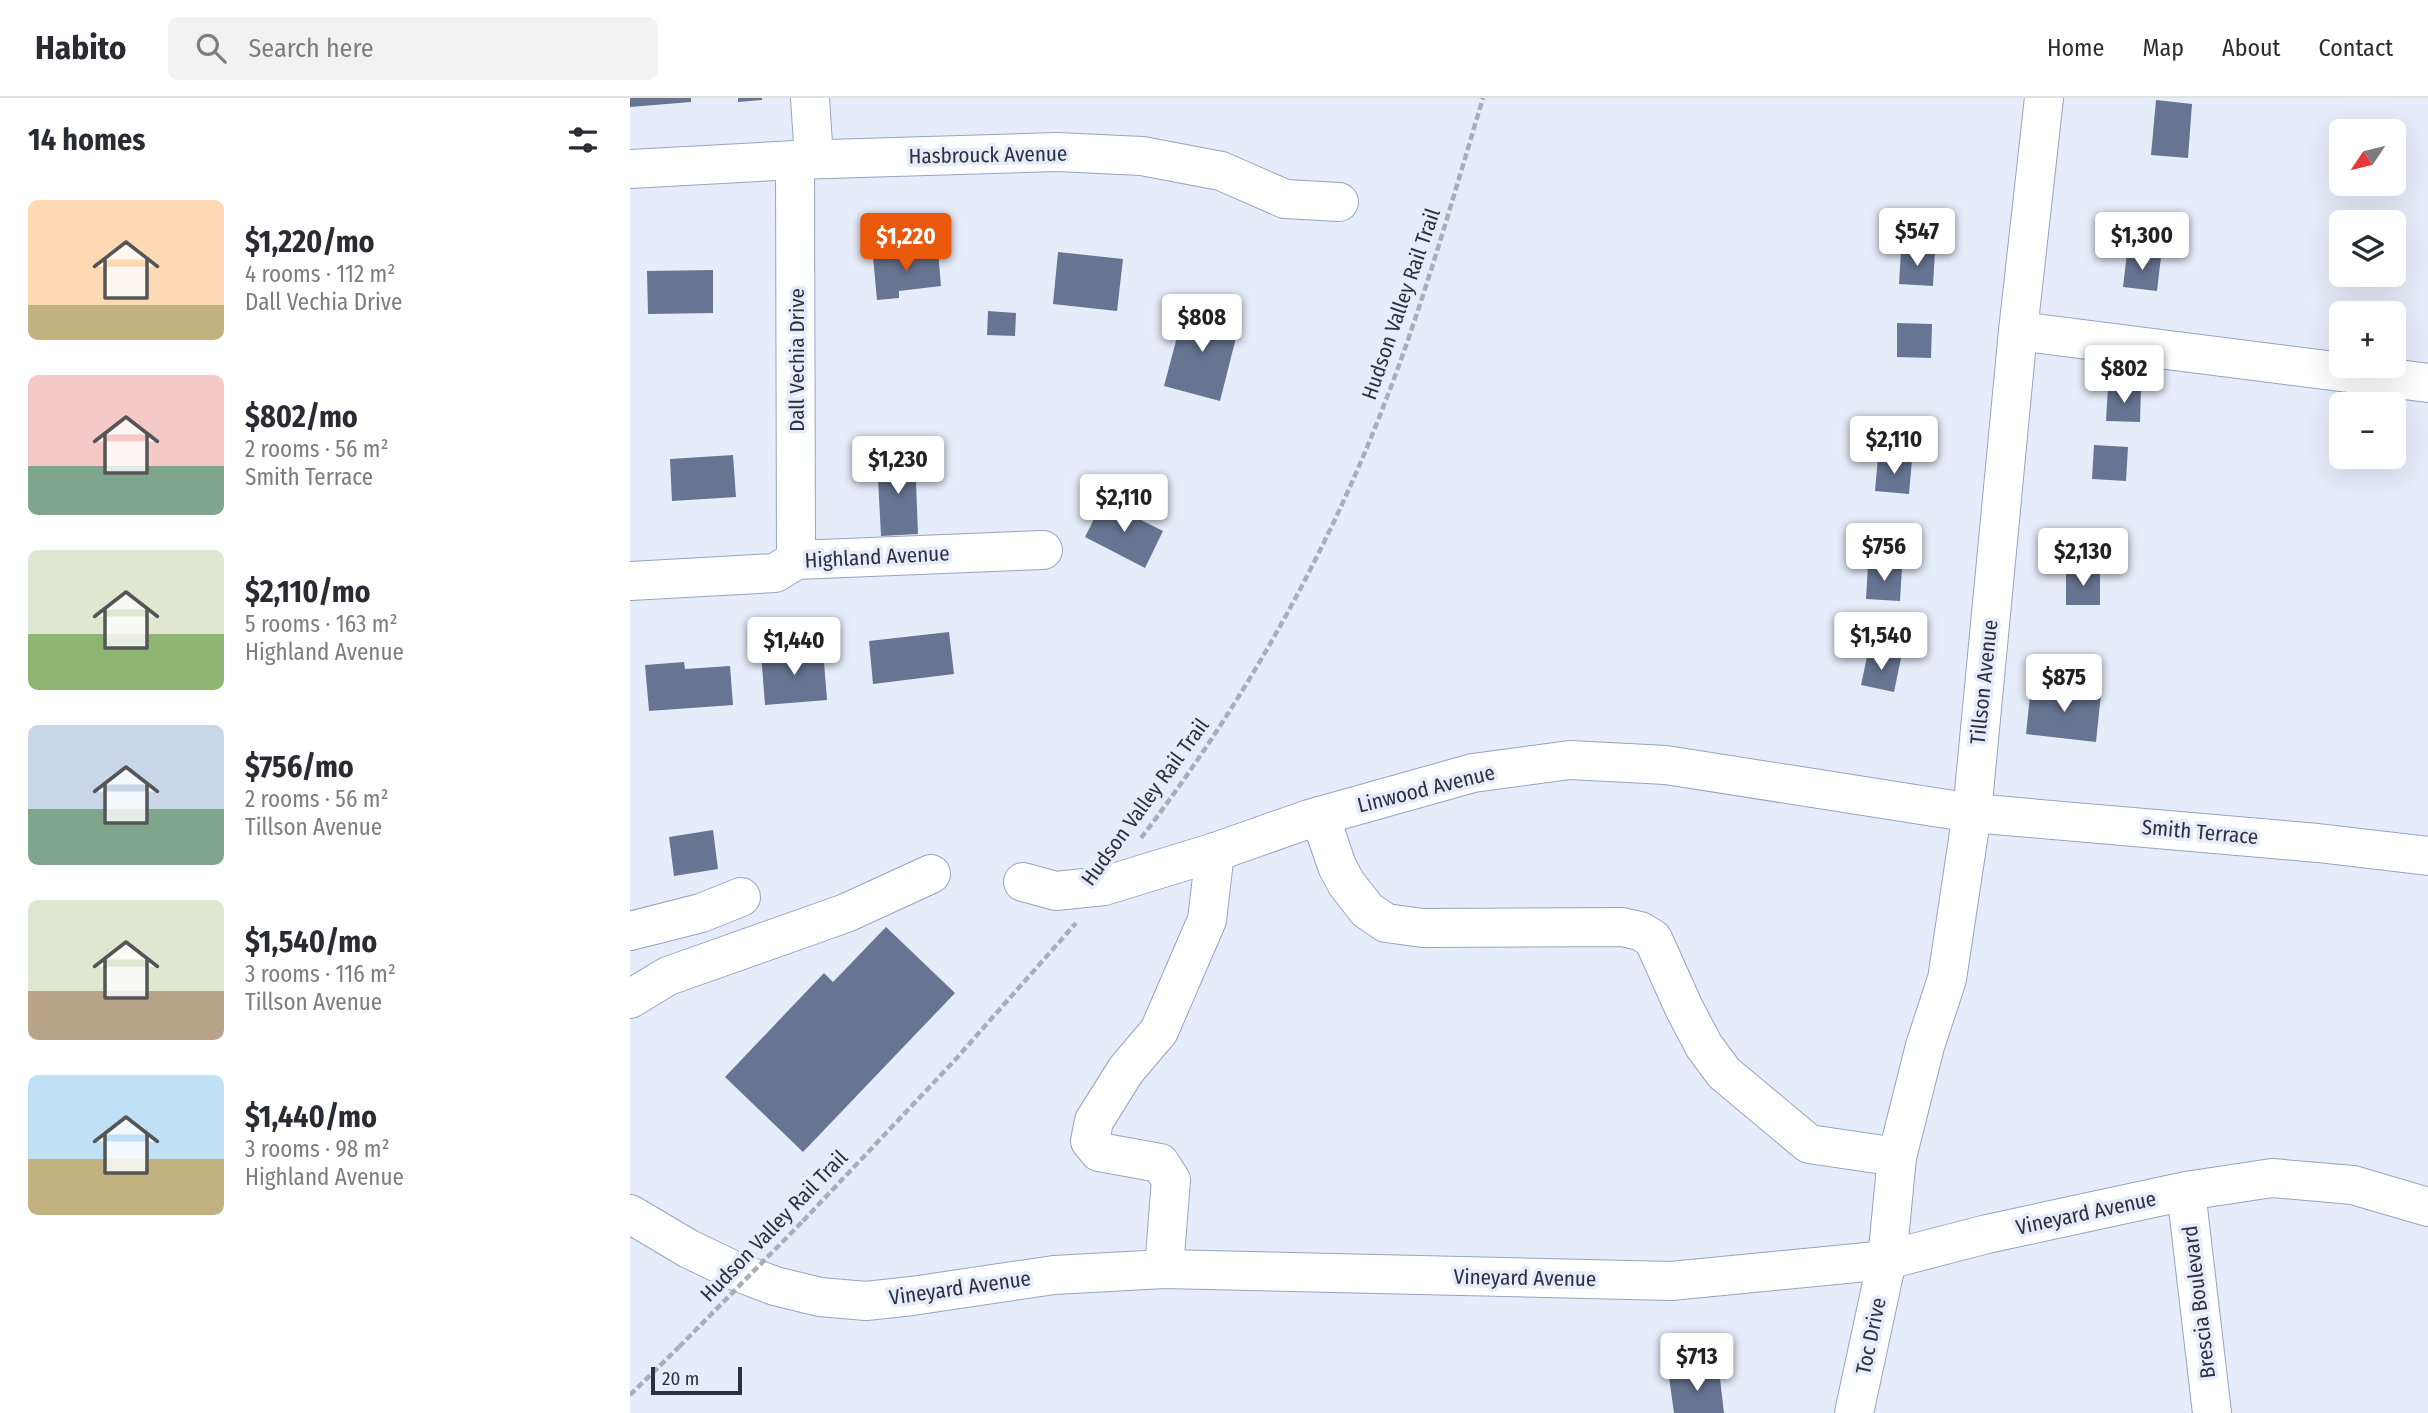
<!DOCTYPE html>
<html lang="en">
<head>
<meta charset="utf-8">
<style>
	body { margin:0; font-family:"Fira Sans Condensed",sans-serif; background:#f2f2f3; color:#2b2b33; height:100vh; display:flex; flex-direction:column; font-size:26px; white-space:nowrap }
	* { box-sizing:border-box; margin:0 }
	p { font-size:23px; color:#7c7c81 }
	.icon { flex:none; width:38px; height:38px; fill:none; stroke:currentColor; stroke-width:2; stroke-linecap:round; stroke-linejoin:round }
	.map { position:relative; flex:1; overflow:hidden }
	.details { display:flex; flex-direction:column; background:#fff; width:630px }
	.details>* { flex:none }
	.needle { width:46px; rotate:235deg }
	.fabs { position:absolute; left:1699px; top:21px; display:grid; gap:14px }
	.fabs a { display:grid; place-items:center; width:77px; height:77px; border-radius:10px; background:#fff; box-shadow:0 7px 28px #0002; font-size:35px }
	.scale { position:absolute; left:21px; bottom:18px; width:91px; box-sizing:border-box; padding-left:7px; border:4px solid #2b313e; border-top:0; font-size:19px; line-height:24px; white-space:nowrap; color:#2b313e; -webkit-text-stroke:5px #e6edfa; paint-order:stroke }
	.price { position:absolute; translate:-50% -60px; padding:0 16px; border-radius:7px; background:#fff; color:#222; font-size:23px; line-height:46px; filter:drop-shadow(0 2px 4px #0008) }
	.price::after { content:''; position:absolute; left:50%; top:42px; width:21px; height:16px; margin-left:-10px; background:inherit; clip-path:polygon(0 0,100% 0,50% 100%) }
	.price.active { background:#ea580c; color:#fff }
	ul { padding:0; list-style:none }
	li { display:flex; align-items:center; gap:21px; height:175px; padding:0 28px }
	li span { display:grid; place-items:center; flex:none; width:196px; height:140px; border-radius:10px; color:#555 }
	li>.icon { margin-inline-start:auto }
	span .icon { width:84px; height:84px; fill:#fffc; stroke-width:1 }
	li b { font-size:30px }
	h2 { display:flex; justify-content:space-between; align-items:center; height:84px; padding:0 28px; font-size:30px }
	header { display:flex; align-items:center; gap:42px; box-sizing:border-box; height:98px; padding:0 35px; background:#fff; border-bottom:2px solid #e1e1e2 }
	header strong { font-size:33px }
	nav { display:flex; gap:38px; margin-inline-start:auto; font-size:24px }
	.search { width:490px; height:63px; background:#f2f2f3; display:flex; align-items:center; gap:18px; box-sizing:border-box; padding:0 24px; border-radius:10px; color:#7c7c81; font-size:26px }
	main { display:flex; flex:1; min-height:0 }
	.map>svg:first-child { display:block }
	.building { fill:#677592 }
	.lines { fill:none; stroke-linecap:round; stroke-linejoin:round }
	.minor-casing { stroke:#95a4c3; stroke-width:40 }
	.major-casing { stroke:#95a4c3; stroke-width:40 }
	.path { stroke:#a7aebb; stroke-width:4.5; stroke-dasharray:7 3.5; stroke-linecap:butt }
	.minor { stroke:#fff; stroke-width:38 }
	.major { stroke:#fff; stroke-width:38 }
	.path-bridge { stroke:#a7aebb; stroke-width:4.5; stroke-dasharray:7 3.5; stroke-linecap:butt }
	.labels { text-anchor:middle; stroke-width:7; stroke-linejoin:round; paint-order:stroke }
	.street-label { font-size:21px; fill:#2b313e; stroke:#e6edfa }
</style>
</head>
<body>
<header>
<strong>Habito</strong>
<div class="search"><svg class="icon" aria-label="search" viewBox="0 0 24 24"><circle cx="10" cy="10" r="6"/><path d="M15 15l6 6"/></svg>Search here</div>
<nav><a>Home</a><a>Map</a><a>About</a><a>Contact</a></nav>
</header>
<main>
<section class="details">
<h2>14 homes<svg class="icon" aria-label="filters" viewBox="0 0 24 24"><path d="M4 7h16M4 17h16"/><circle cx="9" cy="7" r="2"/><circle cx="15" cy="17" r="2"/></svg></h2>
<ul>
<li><span style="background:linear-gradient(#ffd9b3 75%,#c2b280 0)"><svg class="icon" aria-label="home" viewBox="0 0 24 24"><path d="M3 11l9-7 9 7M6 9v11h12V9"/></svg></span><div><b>$1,220/mo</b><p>4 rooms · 112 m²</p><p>Dall Vechia Drive</p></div></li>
<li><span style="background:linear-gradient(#f6c9c9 65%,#7fa58c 0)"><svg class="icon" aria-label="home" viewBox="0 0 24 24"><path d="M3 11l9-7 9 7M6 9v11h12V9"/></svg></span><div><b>$802/mo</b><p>2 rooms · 56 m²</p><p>Smith Terrace</p></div></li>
<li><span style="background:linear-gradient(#dfe7d0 60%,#8fb573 0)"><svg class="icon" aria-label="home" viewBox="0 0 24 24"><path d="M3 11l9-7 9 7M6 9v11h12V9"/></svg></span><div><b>$2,110/mo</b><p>5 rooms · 163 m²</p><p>Highland Avenue</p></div></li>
<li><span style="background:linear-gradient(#c9d6e8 60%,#7fa58c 0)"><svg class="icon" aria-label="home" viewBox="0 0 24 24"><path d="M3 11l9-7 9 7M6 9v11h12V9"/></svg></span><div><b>$756/mo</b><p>2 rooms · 56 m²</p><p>Tillson Avenue</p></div></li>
<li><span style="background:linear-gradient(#dfe7d0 65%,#b9a48a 0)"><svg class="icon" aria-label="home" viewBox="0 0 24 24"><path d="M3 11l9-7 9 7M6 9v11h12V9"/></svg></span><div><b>$1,540/mo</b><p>3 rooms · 116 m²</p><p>Tillson Avenue</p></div></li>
<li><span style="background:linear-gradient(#bfe0f5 60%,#c2b280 0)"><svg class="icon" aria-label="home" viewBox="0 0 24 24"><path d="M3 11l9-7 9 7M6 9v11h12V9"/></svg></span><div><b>$1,440/mo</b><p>3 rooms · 98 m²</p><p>Highland Avenue</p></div></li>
</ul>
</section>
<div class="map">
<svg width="1798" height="1315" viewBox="0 0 1798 1315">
	<rect width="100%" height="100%" fill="#e6edfa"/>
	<!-- building -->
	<g class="building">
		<polygon points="0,0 61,0 61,4 0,9"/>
		<polygon points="108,0 132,0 132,2 108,4"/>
		<polygon points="1526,2 1562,6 1558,60 1521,57"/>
		<polygon points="1271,152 1305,153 1303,188 1269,186"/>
		<polygon points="308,153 311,188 269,193 269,200 247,202 243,159"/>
		<polygon points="428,154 493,161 487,213 423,206"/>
		<polygon points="1497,155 1531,159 1527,193 1493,189"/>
		<polygon points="83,172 83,215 18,216 17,173"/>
		<polygon points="555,209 610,224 590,303 534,288"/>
		<polygon points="358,213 386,215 385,238 357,237"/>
		<polygon points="1267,225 1302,226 1301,260 1267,259"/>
		<polygon points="1478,289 1511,291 1510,324 1476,323"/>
		<polygon points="1464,347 1498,349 1496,383 1462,381"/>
		<polygon points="103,357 106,399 42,403 40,361"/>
		<polygon points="285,359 288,436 251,438 247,361"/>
		<polygon points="1248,359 1282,362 1279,396 1245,393"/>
		<polygon points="473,403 533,433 515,470 455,439"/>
		<polygon points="1238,467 1272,469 1270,503 1236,501"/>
		<rect x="1436" y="473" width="34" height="34"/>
		<polygon points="319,534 324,576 243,586 239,543"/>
		<polygon points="193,551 197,602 135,607 131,555"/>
		<polygon points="1238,554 1271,560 1264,594 1231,587"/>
		<polygon points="54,564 55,571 100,568 103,607 19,613 15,567"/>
		<polygon points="1401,588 1471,596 1466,644 1396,636"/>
		<polygon points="83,732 88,771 44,778 39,739"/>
		<polygon points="256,829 325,895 173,1054 95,979 194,875 203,884"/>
		<polygon points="1089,1272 1094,1315 1044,1315 1039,1279"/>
	</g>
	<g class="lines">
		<defs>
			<g id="minor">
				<polyline points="180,0 184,61"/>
				<polyline points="165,62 166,462"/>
				<polyline points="0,71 165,62 427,54 512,58 591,73 655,101 709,104"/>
				<polyline points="1388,233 1798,285"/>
				<polyline points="0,483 145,475 166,462 413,452"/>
				<polyline points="690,718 707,768 716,785 737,812 756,825 793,830 992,829 1010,833 1023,841 1054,910 1074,948 1094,975 1179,1046 1267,1059"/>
				<polyline points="393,784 426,793 474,788 585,754 679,721 843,675 940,662 1036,667 1342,715 1688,745 1798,758"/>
				<polyline points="0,833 71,815 111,799"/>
				<polyline points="0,901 38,878 216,815 301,776"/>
				<polyline points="1556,1093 1582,1315"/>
				<polyline points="534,1171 541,1082 530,1065 469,1054 460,1043 464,1023 496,972 529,933 577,822 585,754"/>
				<polyline points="1224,1315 1257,1162 1267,1059 1295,948 1317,881 1342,715 1388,233 1414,0"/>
			</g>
			<polyline id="major" points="0,1116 59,1151 103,1172 145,1188 190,1199 236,1203 282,1198 424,1177 534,1171 1041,1183 1257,1162 1357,1136 1556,1093 1642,1080 1723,1087 1798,1109"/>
		</defs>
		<!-- minor casing -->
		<use href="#minor" class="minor-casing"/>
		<!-- major casing -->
		<use href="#major" class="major-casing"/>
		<!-- path -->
		<g class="path">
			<path d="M 511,740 C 612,608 694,462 754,307 C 793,207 822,103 853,0"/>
			<polyline points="173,1123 325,962 446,825"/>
			<polyline points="0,1297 49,1249"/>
		</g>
		<!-- minor -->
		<use href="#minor" class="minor"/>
		<!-- major -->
		<use href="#major" class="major"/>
		<!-- path-bridge -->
		<polyline class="path-bridge" points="49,1249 173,1123"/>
	</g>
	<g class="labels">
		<!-- street labels -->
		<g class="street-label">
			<text transform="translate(358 57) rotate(-1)" y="7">Hasbrouck Avenue</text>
			<text transform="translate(771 206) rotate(-71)" y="7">Hudson Valley Rail Trail</text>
			<text transform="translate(167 262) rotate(-90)" y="7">Dall Vechia Drive</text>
			<text transform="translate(247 459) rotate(-3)" y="7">Highland Avenue</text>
			<text transform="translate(1354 584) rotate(-84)" y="7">Tillson Avenue</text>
			<text transform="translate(796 691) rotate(-14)" y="7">Linwood Avenue</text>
			<text transform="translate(515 704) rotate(-54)" y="7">Hudson Valley Rail Trail</text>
			<text transform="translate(1570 734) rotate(5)" y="7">Smith Terrace</text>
			<text transform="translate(1456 1115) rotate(-12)" y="7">Vineyard Avenue</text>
			<text transform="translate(144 1128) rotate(-46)" y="7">Hudson Valley Rail Trail</text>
			<text transform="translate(895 1180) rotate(1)" y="7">Vineyard Avenue</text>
			<text transform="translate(330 1190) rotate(-8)" y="7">Vineyard Avenue</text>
			<text transform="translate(1569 1204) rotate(-97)" y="7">Brescia Boulevard</text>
			<text transform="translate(1241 1238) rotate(-78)" y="7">Toc Drive</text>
		</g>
	</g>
</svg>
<div class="fabs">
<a><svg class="needle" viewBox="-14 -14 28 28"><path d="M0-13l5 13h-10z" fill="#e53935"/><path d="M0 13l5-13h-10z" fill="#7c7c81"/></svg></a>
<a><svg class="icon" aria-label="layers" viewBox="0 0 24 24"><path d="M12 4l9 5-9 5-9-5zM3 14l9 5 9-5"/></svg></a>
<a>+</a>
<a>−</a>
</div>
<div class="scale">20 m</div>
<b class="price" style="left:1287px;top:170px">$547</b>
<b class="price" style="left:1512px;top:174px">$1,300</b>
<b class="price active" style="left:276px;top:175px">$1,220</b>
<b class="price" style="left:572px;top:256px">$808</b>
<b class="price" style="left:1494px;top:307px">$802</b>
<b class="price" style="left:1264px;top:378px">$2,110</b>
<b class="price" style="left:268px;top:398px">$1,230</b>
<b class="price" style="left:494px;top:436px">$2,110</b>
<b class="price" style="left:1254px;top:485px">$756</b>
<b class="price" style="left:1453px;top:490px">$2,130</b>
<b class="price" style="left:1251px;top:574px">$1,540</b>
<b class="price" style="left:164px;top:579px">$1,440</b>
<b class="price" style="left:1434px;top:616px">$875</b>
<b class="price" style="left:1067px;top:1295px">$713</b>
</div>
</main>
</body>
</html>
